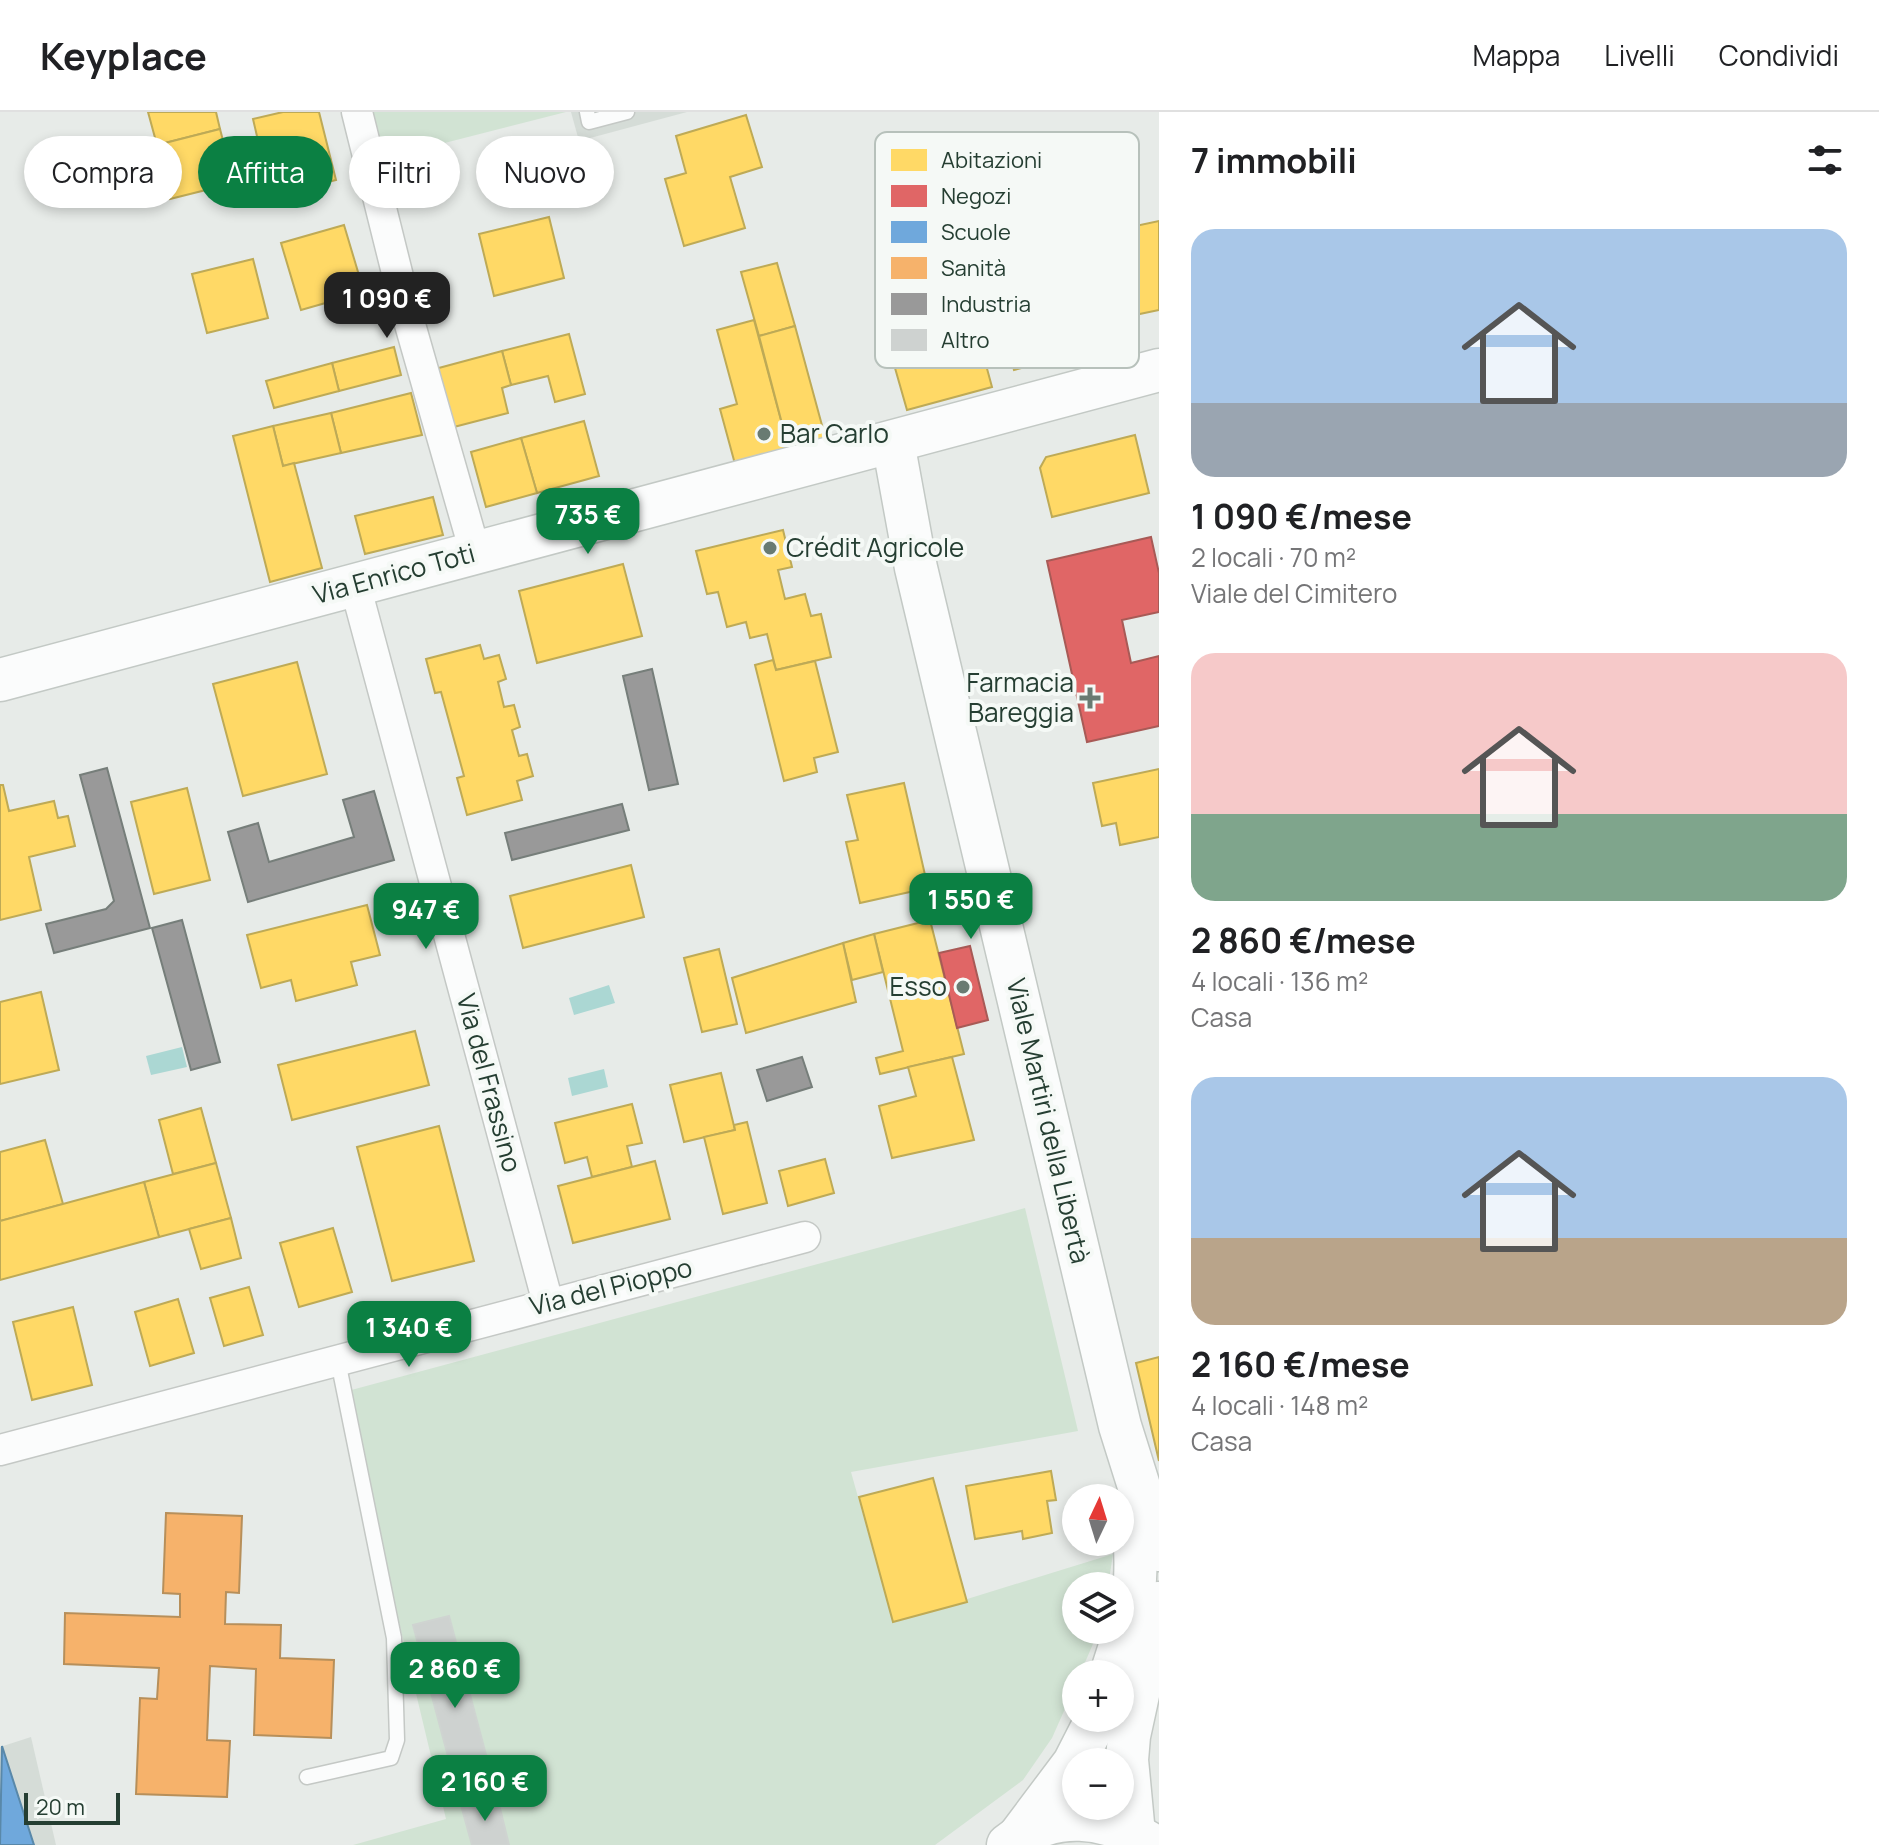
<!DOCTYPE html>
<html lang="it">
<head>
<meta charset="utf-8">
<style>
	body { margin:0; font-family:Manrope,sans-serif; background:#f2f2f2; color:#202124; height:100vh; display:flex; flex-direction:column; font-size:30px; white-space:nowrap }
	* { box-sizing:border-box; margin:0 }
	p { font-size:26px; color:#757577 }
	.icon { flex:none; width:44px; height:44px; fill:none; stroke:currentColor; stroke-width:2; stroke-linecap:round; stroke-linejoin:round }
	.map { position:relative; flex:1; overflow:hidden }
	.sheet { display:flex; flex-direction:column; background:#fff; width:720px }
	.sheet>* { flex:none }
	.banner { position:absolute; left:24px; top:24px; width:760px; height:72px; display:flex; gap:16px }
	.needle { width:52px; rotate:4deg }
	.fabs { position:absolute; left:1062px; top:1372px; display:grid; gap:16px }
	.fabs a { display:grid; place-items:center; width:72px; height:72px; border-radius:50%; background:#fff; box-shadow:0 4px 12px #0003; font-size:40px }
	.scale { position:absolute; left:24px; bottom:20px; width:96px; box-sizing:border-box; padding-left:8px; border:4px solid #253e32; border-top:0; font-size:22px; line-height:28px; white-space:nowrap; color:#253e32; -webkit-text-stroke:6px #f5f9f6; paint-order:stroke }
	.price { position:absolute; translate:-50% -68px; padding:0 18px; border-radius:16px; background:#0b8043; color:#fff; font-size:26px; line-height:52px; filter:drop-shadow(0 2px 4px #0008) }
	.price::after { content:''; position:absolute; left:50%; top:48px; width:24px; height:18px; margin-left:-12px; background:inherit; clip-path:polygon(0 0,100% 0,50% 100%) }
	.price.active { background:#222; color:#fff }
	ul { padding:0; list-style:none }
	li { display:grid; align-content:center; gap:16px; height:424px; padding:0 32px }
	li span { display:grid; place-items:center; height:248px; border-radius:24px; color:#555 }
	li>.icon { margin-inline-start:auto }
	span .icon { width:144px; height:144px; fill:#fffc; stroke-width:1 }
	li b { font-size:34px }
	h2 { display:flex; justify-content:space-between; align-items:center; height:96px; padding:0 32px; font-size:34px }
	.chip { padding:0 28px; border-radius:36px; background:#fff; box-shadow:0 4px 12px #0003; font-size:28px; line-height:72px }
	.chip.active { background:#0b8043; color:#fff }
	header { display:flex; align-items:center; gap:48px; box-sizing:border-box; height:112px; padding:0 40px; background:#fff; border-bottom:2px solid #e0e0e0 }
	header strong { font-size:38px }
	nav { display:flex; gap:44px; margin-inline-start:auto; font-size:28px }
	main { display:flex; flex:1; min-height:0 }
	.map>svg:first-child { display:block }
	.built { fill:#d5dcd7 }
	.green { fill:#d1e3d3 }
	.water { fill:#abd7d3 }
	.homes { fill:#ffd966; stroke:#beaa56; stroke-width:2 }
	.shops { fill:#e06666; stroke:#a85a56; stroke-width:2 }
	.schools { fill:#6fa8dc; stroke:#5988a9; stroke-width:2 }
	.health { fill:#f6b26b; stroke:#b78f5a; stroke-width:2 }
	.industry { fill:#999; stroke:#767e7a; stroke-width:2 }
	.building { fill:#ced2d0; stroke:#cfd4d1; stroke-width:2 }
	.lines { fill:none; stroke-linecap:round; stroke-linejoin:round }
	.lane-casing { stroke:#c4c8c5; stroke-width:17 }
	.street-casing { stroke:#c4c8c5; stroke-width:33 }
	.secondary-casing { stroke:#c3c9c5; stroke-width:45 }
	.lane { stroke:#fbfcfc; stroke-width:14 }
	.street { stroke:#fbfcfc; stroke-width:30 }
	.secondary { stroke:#fbfcfc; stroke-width:42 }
	.poi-dot { fill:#697b72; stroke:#f5f9f6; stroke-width:3 }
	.labels { text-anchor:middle; stroke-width:8; stroke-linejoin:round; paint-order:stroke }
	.poi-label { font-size:26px; fill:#253e32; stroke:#f5f9f6; text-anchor:start }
	.street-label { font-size:26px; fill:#253e32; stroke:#f5f9f6 }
	.key { fill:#f5f9f6; stroke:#b7c1bb; stroke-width:2 }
	.key-label { font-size:22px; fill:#253e32 }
</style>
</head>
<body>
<header>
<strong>Keyplace</strong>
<nav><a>Mappa</a><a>Livelli</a><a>Condividi</a></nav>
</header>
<main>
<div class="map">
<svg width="1159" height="1733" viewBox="0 0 1159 1733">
	<rect width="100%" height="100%" fill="#e7ebe8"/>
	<!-- built -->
	<g class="built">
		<polygon points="571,0 687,0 579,29"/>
		<polygon points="31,1625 56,1733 0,1733 0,1635"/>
	</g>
	<!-- green -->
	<g class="green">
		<polygon points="371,0 566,0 382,47"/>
		<polygon points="1025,1096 1078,1319 851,1360 893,1510 1113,1442 1108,1474 1076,1474 1076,1518 1099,1518 1080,1562 1076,1562 1076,1572 1052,1626 1023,1668 935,1733 353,1733 446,1707 344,1280"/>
	</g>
	<!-- water -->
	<g class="water">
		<polygon points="609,873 615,891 574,903 569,886"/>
		<polygon points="182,935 187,955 151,963 146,944"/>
		<polygon points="604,957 608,975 572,984 568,966"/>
	</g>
	<!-- homes -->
	<g class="homes">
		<polygon points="148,0 216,0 220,17 157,33"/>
		<polygon points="283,0 319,0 336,68 271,84 253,7"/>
		<polygon points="746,3 762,55 730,65 745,116 684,134 665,67 686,61 676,24"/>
		<polygon points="220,17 234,71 170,87 157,33"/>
		<polygon points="549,105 564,166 494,184 479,122"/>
		<polygon points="1159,109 1159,198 1130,204 1112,119"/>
		<polygon points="344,113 364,180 301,198 281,131"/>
		<polygon points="253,147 268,206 207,221 192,162"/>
		<polygon points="777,151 795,214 759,224 741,160"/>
		<polygon points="1045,168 1066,244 1014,258 993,182"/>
		<polygon points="973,205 992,275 907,298 887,228"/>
		<polygon points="754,208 789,338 735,352 720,297 737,292 717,218"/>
		<polygon points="795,214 826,328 789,338 759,224"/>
		<polygon points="569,222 585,282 555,290 548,264 511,273 502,239"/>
		<polygon points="394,235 401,263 339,279 332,251"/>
		<polygon points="502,239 511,273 502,276 508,301 450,316 435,257"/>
		<polygon points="332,251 339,279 274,296 266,269"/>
		<polygon points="411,281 422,323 341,341 331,301"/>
		<polygon points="331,301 341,341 283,354 273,314"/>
		<polygon points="584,309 599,364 537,381 521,326"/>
		<polygon points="273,314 283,354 294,351 322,456 270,470 233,324"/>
		<polygon points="1135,323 1149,381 1052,405 1040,356 1046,345"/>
		<polygon points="521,326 537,381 486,395 471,340"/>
		<polygon points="433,385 443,423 365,442 355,404"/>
		<polygon points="783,418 792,455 778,458 785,487 805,482 811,504 821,502 831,545 776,558 767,522 750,526 746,510 727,515 718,480 707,482 696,439"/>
		<polygon points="623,452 642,524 537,551 519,479"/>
		<polygon points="480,533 484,547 499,543 506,567 498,570 504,595 514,593 520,615 512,618 519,644 527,642 533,664 517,669 522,688 467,703 457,666 464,664 441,580 435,581 426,547"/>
		<polygon points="773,548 776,558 815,549 838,640 814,646 817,660 784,669 755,553"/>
		<polygon points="297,550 327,662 243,684 213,572"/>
		<polygon points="1159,657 1159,725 1120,733 1116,711 1102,714 1093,671"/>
		<polygon points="904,671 928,776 860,791 846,730 858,728 847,683"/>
		<polygon points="0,673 3,673 9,699 54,689 58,706 68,704 75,734 29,745 41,798 0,808"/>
		<polygon points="187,676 210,768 154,782 131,690"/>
		<polygon points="631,753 644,805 523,836 510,784"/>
		<polygon points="367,793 380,843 351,850 357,873 296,889 291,868 261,876 247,823"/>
		<polygon points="930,808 964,942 880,962 876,946 903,939 874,822"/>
		<polygon points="874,822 883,860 852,868 843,831"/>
		<polygon points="843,831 856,890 746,921 732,866"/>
		<polygon points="719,837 737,912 702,920 684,846"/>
		<polygon points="41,880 59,958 0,972 0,890"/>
		<polygon points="415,919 429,973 292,1008 278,953"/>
		<polygon points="952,945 974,1028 892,1046 879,994 916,984 908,955"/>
		<polygon points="721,961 735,1018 684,1030 670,973"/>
		<polygon points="632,992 642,1031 627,1034 632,1055 592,1065 587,1045 565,1051 555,1011"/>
		<polygon points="201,996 216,1051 173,1062 159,1008"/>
		<polygon points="747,1010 767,1091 723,1102 704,1025 735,1018 734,1013"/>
		<polygon points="439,1014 474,1149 392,1169 357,1035"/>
		<polygon points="45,1028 63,1092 0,1109 0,1040"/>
		<polygon points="825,1047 834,1081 788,1094 779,1059"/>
		<polygon points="655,1049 670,1107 573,1131 558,1074"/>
		<polygon points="216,1051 231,1106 159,1125 144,1070"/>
		<polygon points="144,1070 159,1125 0,1168 0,1109"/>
		<polygon points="231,1106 241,1146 201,1157 189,1117"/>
		<polygon points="333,1116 352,1180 299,1195 280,1131"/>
		<polygon points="249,1175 263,1223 224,1234 210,1186"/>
		<polygon points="178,1187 194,1241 150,1254 135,1200"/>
		<polygon points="73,1195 92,1273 32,1288 13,1210"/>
		<polygon points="1159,1245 1159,1349 1136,1251"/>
		<polygon points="1051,1359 1056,1388 1047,1389 1052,1421 1023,1427 1022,1419 975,1427 966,1374"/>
		<polygon points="933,1366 967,1490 893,1510 859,1385"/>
	</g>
	<!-- shops -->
	<g class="shops">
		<polygon points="1151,425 1159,461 1159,500 1122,508 1131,551 1159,544 1159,614 1087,630 1047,449"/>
		<polygon points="970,834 988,908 957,916 939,841"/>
	</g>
	<!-- schools -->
	<polygon class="schools" points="2,1634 34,1733 0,1733"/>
	<!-- health -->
	<polygon class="health" points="166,1401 242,1404 239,1481 226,1480 225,1512 281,1513 280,1546 334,1548 331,1626 254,1623 256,1557 210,1554 207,1628 230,1629 227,1685 136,1682 140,1586 157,1587 159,1556 64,1552 65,1501 180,1505 180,1482 163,1481"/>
	<!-- industry -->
	<g class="industry">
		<polygon points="652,557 678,672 649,678 623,564"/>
		<polygon points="107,656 150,816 54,841 46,812 106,797 114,789 80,663"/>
		<polygon points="374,679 394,748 248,790 228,720 258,711 269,750 354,725 343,688"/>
		<polygon points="622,692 629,718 512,748 505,721"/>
		<polygon points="182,808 220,950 191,958 152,816"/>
		<polygon points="802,945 812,975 767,989 757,958"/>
	</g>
	<!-- building -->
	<g class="building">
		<polygon points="449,1504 497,1684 461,1693 413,1513"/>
		<polygon points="497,1684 509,1733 472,1733 461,1693"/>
	</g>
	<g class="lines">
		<defs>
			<g id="lane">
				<polyline points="587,0 589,10 627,0"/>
				<polyline points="307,1665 391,1646 397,1628 394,1526 338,1249"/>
			</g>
			<g id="street">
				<polyline points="357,0 409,209 475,440"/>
				<polyline points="355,473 548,1191"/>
				<polyline points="0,1338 805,1125"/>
			</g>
			<g id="secondary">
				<polyline points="893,330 916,456 1120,1314 1159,1438"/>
				<polyline points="0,568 1159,258"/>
				<path d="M 1111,1562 C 1133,1494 1141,1475 1132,1402"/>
				<polyline points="1134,1722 1127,1648 1129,1624 1158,1491"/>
				<polyline points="1020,1723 1074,1651 1097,1606"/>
				<path d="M 1008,1733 C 1053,1696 1107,1703 1152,1733"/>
			</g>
		</defs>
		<!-- lane casing -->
		<use href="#lane" class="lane-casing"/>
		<!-- street casing -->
		<use href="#street" class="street-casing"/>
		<!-- secondary casing -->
		<use href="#secondary" class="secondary-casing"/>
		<!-- lane -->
		<use href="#lane" class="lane"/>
		<!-- street -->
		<use href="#street" class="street"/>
		<!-- secondary -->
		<use href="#secondary" class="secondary"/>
	</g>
	<!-- markers -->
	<g class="poi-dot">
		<circle cx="764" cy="322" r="8"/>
		<circle cx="770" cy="436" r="8"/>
		<path d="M1086 574h8v8h8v8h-8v8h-8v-8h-8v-8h8z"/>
		<circle cx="963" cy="875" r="8"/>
	</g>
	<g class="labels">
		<!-- poi labels -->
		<g class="poi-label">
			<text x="780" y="331">Bar Carlo</text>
			<text x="786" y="445">Crédit Agricole</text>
			<text x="1074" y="580" text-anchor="end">Farmacia<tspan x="1074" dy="30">Bareggia</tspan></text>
			<text x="947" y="884" text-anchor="end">Esso</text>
		</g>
		<!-- street labels -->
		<g class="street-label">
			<text transform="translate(394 462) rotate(-15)" y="9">Via Enrico Toti</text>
			<text transform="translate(489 971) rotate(75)" y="9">Via del Frassino</text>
			<text transform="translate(1048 1009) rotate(77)" y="9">Viale Martiri della Libertà</text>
			<text transform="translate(611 1175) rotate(-14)" y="9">Via del Pioppo</text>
		</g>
	</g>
	<!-- legend -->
	<rect x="875" y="20" width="264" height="236" rx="12" class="key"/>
	<rect x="891" y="37" width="36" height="22" fill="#ffd966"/>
	<rect x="891" y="73" width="36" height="22" fill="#e06666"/>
	<rect x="891" y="109" width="36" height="22" fill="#6fa8dc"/>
	<rect x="891" y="145" width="36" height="22" fill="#f6b26b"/>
	<rect x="891" y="181" width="36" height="22" fill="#999"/>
	<rect x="891" y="217" width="36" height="22" fill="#ced2d0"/>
	<g class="key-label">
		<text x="941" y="56">Abitazioni</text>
		<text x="941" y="92">Negozi</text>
		<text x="941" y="128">Scuole</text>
		<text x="941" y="164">Sanità</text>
		<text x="941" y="200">Industria</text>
		<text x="941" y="236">Altro</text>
	</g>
</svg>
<div class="fabs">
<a><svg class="needle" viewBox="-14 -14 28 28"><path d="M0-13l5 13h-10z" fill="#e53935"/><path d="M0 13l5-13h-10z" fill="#757577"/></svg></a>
<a><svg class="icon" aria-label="layers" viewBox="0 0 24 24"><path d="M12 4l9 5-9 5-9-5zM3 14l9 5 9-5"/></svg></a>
<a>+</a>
<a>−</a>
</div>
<div class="scale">20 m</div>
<b class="price active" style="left:387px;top:228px">1 090 €</b>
<b class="price" style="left:588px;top:444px">735 €</b>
<b class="price" style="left:971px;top:829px">1 550 €</b>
<b class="price" style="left:426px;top:839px">947 €</b>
<b class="price" style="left:409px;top:1257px">1 340 €</b>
<b class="price" style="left:455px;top:1598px">2 860 €</b>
<b class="price" style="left:485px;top:1711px">2 160 €</b>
<div class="banner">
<a class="chip">Compra</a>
<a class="chip active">Affitta</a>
<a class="chip">Filtri</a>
<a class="chip">Nuovo</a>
</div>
</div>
<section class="sheet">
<h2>7 immobili<svg class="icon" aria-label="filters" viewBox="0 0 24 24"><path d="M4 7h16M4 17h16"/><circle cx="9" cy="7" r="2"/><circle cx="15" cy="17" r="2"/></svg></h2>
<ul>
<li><span style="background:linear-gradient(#a9c7e8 70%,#9aa5b1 0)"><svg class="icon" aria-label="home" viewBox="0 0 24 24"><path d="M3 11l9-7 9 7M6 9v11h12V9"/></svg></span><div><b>1 090 €/mese</b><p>2 locali · 70 m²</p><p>Viale del Cimitero</p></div></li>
<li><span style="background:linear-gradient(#f6c9c9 65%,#7fa58c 0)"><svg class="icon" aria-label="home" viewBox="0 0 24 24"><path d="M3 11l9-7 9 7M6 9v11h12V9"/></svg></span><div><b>2 860 €/mese</b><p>4 locali · 136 m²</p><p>Casa</p></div></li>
<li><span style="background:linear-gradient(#a9c7e8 65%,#b9a48a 0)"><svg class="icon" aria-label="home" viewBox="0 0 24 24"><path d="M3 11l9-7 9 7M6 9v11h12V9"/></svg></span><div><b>2 160 €/mese</b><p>4 locali · 148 m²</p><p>Casa</p></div></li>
</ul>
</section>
</main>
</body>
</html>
